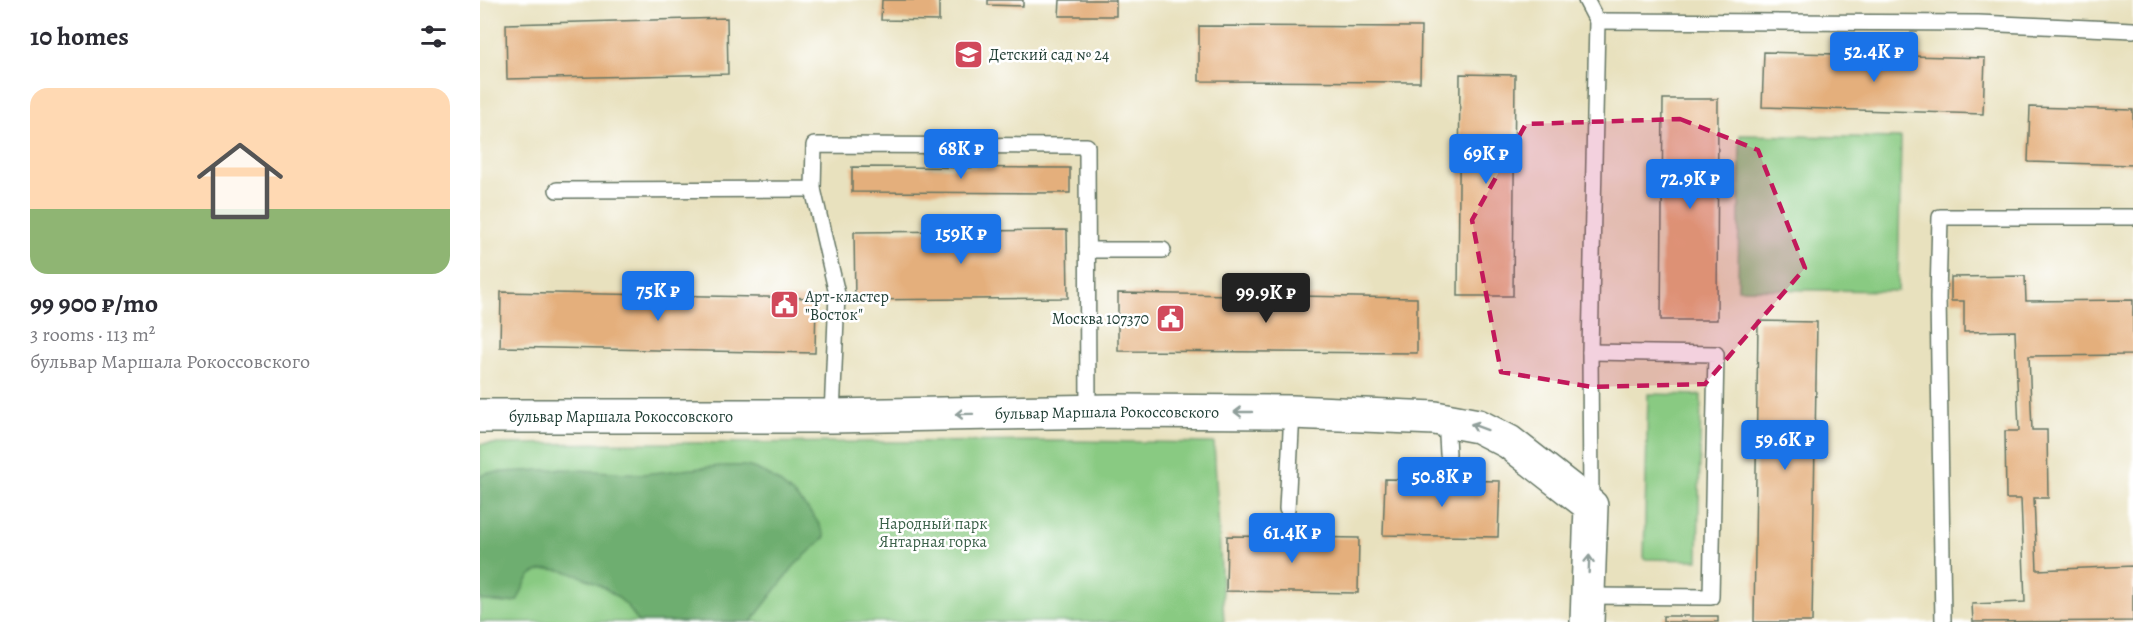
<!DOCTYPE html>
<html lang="en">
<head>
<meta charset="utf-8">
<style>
	body { margin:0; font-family:Alegreya,serif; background:#f2f2f3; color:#2b2b33; height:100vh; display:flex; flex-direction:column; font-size:22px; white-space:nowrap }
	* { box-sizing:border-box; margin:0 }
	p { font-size:20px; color:#7c7c81 }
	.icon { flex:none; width:33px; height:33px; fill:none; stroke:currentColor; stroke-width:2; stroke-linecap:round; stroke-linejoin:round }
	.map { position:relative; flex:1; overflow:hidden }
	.details { display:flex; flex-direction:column; background:#fff; width:480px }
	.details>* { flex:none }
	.price { position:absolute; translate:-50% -51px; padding:0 14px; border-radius:6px; background:#1a73e8; color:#fff; font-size:20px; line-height:39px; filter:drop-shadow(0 2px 3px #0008) }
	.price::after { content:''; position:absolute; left:50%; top:36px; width:18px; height:14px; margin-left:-9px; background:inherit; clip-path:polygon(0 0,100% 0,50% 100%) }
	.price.on { background:#222; color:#fff }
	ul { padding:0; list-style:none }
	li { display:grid; align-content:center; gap:12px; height:318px; padding:0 30px }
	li+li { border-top:2px solid #e1e1e2 }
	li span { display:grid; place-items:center; height:186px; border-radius:18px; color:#555 }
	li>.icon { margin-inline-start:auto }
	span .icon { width:108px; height:108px; fill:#fffc; stroke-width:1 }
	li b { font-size:26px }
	h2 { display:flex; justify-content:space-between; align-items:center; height:72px; padding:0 30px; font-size:26px }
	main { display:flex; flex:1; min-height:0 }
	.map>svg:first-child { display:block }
	.green { fill:#89ca82; stroke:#54845b; stroke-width:1.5 }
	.forest { fill:#6eae70; stroke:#467652; stroke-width:1.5 }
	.building { fill:#e4af7b }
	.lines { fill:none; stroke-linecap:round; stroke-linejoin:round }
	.service-casing { stroke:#657664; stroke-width:18 }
	.tertiary-casing { stroke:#657664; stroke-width:36 }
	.service { stroke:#fff; stroke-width:15 }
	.tertiary { stroke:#fff; stroke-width:33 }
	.oneway { stroke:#8f9e9a }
	.marked { fill:#c2185b; fill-opacity:0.2; stroke:#c2185b; stroke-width:4.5; stroke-dasharray:12 8; stroke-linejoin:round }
	.labels { text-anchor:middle; stroke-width:5; stroke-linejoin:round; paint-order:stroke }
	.poi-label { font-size:16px; fill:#1f3d34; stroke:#fff; text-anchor:start }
	.street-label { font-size:16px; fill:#1f3d34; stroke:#fff }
	.park-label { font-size:16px; fill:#3a6048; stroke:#fff }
</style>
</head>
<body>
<main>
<section class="details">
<h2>10 homes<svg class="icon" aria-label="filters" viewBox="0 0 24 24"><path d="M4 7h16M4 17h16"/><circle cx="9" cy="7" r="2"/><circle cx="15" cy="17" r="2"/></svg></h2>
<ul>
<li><span style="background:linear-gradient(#ffd9b3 65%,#8fb573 0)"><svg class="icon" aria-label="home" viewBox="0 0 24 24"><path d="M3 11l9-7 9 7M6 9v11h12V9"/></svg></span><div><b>99 900 ₽/mo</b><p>3 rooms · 113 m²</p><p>бульвар Маршала Рокоссовского</p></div></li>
</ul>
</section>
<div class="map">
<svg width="1653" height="622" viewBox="0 0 1653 622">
	<rect width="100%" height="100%" fill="#fff"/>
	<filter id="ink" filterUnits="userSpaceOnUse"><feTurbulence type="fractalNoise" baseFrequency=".0167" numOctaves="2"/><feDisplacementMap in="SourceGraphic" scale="12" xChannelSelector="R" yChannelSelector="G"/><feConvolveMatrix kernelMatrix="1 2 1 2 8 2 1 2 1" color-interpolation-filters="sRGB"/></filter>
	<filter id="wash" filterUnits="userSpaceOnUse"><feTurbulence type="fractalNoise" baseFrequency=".008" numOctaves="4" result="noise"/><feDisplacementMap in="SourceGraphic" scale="24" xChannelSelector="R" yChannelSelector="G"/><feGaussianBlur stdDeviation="1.35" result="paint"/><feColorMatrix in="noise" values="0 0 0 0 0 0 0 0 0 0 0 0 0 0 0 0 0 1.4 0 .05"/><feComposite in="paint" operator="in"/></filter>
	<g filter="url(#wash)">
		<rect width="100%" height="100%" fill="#e8e1be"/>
		<!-- green -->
		<g class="green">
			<polygon points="1260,135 1421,138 1418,291 1258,289"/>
			<polygon points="1168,394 1221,395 1218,560 1164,559"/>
			<polygon points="592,441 734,443 744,622 0,622 0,444"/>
		</g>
		<!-- forest -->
		<path class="forest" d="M 241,466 C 250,466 261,465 270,467 C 296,474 337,512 345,537 L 314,566 L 271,622 L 158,622 C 154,616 150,608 144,603 C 128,586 71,556 50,576 C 45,582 41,594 37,601 L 24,603 L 0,600 L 0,477 L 6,473 L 81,469 L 163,474 Z"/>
		<g id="blocks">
			<!-- building -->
			<g class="building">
				<polygon points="402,0 459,0 459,21 401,20"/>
				<polygon points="508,0 543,0 543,6 508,5"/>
				<polygon points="580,0 636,0 636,16 579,16"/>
				<polygon points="247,18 248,74 27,79 26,24"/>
				<polygon points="719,26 941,27 940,82 719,81"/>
				<polygon points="1284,52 1505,58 1503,114 1282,107"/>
				<polygon points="980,74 1035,75 1033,296 978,296"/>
				<polygon points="1183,99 1238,99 1237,320 1181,320"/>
				<polygon points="1550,107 1653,110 1653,165 1548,162"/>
				<polygon points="372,167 590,168 590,193 372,192"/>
				<polygon points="587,230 588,298 375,300 374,232"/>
				<polygon points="1545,276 1546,301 1653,300 1653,355 1549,356 1552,430 1567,430 1568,498 1554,498 1557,570 1653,566 1653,621 1493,622 1492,604 1545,602 1541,499 1526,499 1525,431 1539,431 1535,331 1484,332 1484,301 1471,301 1471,277"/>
				<polygon points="21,292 336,298 335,353 20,347"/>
				<polygon points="638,293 937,298 937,353 638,351"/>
				<polygon points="1278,321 1337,322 1332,622 1274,622"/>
				<polygon points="905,479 1020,481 1018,537 903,535"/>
				<polygon points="747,536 879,538 878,593 746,591"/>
				<rect x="1183" y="616" width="55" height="6"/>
			</g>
		</g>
	</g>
	<g filter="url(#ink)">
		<use href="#blocks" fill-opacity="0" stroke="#657664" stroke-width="1.5"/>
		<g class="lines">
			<defs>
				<g id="service">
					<polyline points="1106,0 1117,21 1110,352 1111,503"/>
					<polyline points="1117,21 1498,23 1653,30"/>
					<polyline points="333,189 357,294 352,416"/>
					<polyline points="77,190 333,189 334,145 607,146 608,411"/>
					<polyline points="607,250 683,250"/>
					<polyline points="966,419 968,454"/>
					<polyline points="807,509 812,412"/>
					<polyline points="1108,596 1231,597 1236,354 1110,352"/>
					<polyline points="1463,622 1458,298 1460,217 1653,217"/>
				</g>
				<g id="tertiary">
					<path id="s1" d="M 0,416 L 352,416 L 630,411 L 812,412 L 955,418 L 998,426 L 1029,442 L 1111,506 L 1107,622"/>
				</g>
			</defs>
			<!-- service casing -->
			<use href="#service" class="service-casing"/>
			<!-- tertiary casing -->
			<use href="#tertiary" class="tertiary-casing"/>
			<!-- service -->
			<use href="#service" class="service"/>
			<!-- tertiary -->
			<use href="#tertiary" class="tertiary"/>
		</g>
		<!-- one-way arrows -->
		<defs><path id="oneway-shaft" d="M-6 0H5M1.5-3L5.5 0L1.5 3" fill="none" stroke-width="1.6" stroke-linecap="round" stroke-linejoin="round" transform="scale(1.5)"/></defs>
		<g class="oneway">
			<use href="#oneway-shaft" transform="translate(763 412) rotate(-180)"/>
			<use href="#oneway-shaft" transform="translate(484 414) rotate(179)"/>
			<use href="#oneway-shaft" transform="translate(999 427) rotate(-160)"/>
			<use href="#oneway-shaft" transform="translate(1109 564) rotate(-88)"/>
		</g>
	</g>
	<!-- marked area -->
	<path class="marked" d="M 1200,119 L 1278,150 L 1325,268 L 1225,384 L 1112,387 L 1021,372 L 992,220 L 1046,124 Z"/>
	<!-- icons -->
	<defs>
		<symbol id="school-square" viewBox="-11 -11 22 22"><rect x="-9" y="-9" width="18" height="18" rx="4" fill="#d1495b" stroke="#fff"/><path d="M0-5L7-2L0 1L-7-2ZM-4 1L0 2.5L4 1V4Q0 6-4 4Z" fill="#fff"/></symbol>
		<symbol id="civic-square" viewBox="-11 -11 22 22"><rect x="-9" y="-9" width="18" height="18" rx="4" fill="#d1495b" stroke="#fff"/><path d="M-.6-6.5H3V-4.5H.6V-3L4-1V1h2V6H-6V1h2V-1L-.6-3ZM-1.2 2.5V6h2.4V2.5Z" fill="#fff"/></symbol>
	</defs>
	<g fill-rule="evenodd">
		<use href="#school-square" x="472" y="38" width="33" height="33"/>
		<use href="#civic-square" x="288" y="288" width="33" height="33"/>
		<use href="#civic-square" x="674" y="302" width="33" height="33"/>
	</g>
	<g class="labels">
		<!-- poi labels -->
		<g class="poi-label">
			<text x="509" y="60">Детский сад № 24</text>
			<text x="325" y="302">Арт-кластер<tspan x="325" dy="18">"Восток"</tspan></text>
			<text x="669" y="324" text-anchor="end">Москва 107370</text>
		</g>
		<!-- street labels -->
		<g class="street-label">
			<text dy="6" stroke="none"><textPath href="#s1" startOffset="627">бульвар Маршала Рокоссовского</textPath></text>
			<text dy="6" stroke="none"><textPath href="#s1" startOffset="141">бульвар Маршала Рокоссовского</textPath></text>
		</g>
		<!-- park labels -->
		<g class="park-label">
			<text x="453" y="529">Народный парк<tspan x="453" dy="18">Янтарная горка</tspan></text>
		</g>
	</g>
</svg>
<b class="price" style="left:1394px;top:83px">52.4K ₽</b>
<b class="price" style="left:481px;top:180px">68K ₽</b>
<b class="price" style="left:1006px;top:185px">69K ₽</b>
<b class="price" style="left:1210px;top:210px">72.9K ₽</b>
<b class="price" style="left:481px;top:265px">159K ₽</b>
<b class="price" style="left:178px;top:322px">75K ₽</b>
<b class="price on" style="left:786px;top:324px">99.9K ₽</b>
<b class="price" style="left:1305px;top:471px">59.6K ₽</b>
<b class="price" style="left:962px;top:508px">50.8K ₽</b>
<b class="price" style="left:812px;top:564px">61.4K ₽</b>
</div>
</main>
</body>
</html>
